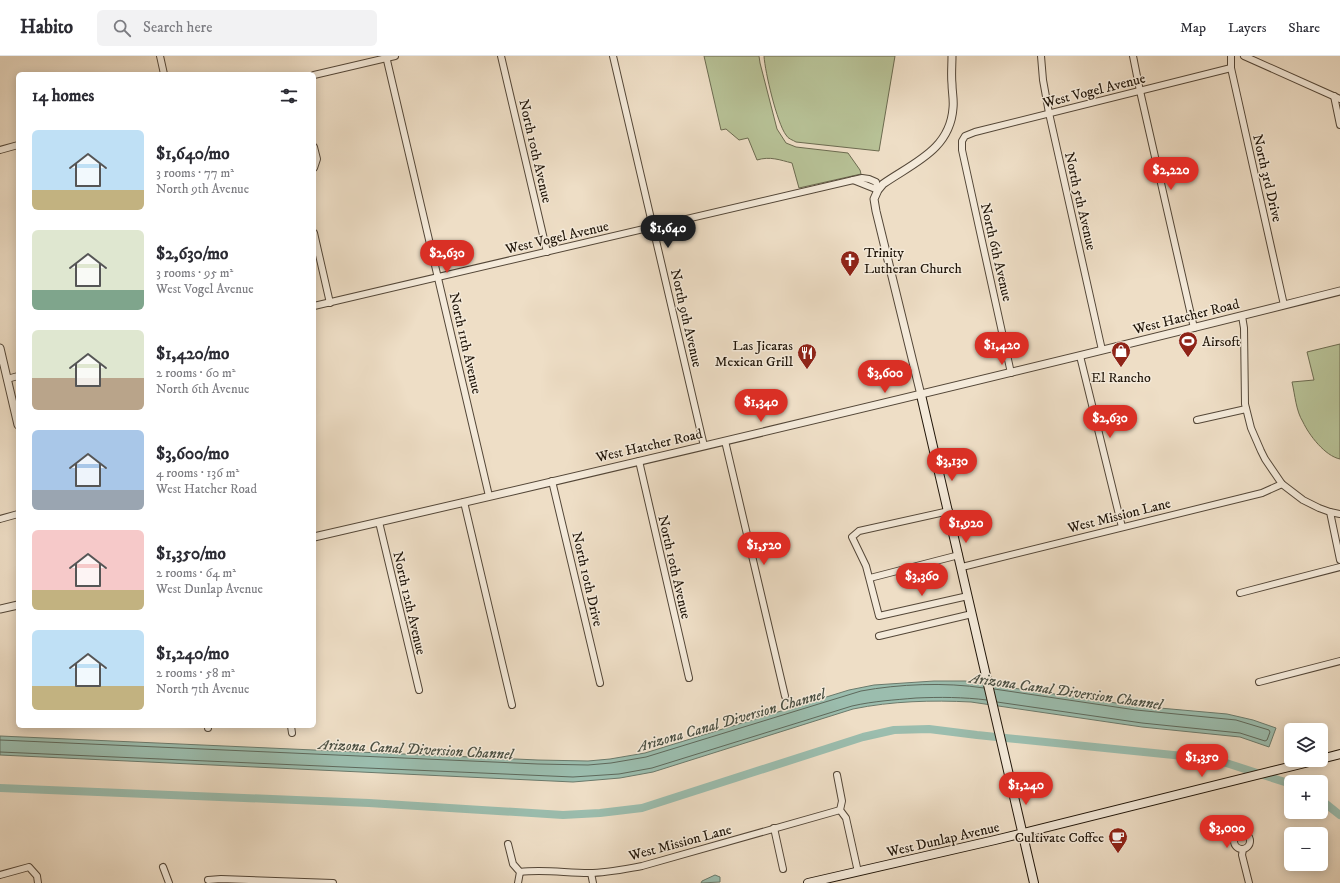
<!DOCTYPE html>
<html lang="en">
<head>
<meta charset="utf-8">
<style>
	body { margin:0; font-family:"IM FELL DW Pica",serif; background:#f2f2f3; color:#2b2b33; height:100vh; display:flex; flex-direction:column; font-size:15px; white-space:nowrap }
	* { box-sizing:border-box; margin:0 }
	p { font-size:13px; color:#7c7c81 }
	.icon { flex:none; width:22px; height:22px; fill:none; stroke:currentColor; stroke-width:2; stroke-linecap:round; stroke-linejoin:round }
	.map { position:relative; flex:1; overflow:hidden }
	.sheet { position:absolute; left:16px; top:16px; width:300px; height:656px; display:flex; flex-direction:column; background:#fff; border-radius:6px; box-shadow:0 2px 10px #0003 }
	.sheet>* { flex:none }
	.fabs { position:absolute; left:1284px; top:667px; display:grid; gap:8px }
	.fabs a { display:grid; place-items:center; width:44px; height:44px; border-radius:6px; background:#fff; box-shadow:0 2px 10px #0003; font-size:20px }
	.price { position:absolute; translate:-50% -34px; padding:0 9px; border-radius:14px; background:#d93025; color:#fff; font-size:13px; line-height:26px; filter:drop-shadow(0 1px 2px #0008) }
	.price::after { content:''; position:absolute; left:50%; top:24px; width:12px; height:9px; margin-left:-6px; background:inherit; clip-path:polygon(0 0,100% 0,50% 100%) }
	.price.on { background:#222; color:#fff }
	ul { padding:0; list-style:none }
	li { display:flex; align-items:center; gap:12px; height:100px; padding:0 16px }
	li span { display:grid; place-items:center; flex:none; width:112px; height:80px; border-radius:6px; color:#555 }
	li>.icon { margin-inline-start:auto }
	span .icon { width:48px; height:48px; fill:#fffc; stroke-width:1 }
	li b { font-size:17px }
	h2 { display:flex; justify-content:space-between; align-items:center; height:48px; padding:0 16px; font-size:17px }
	header { display:flex; align-items:center; gap:24px; box-sizing:border-box; height:56px; padding:0 20px; background:#fff; border-bottom:1px solid #e1e1e2 }
	header strong { font-size:19px }
	nav { display:flex; gap:22px; margin-inline-start:auto; font-size:14px }
	.search { width:280px; height:36px; background:#f2f2f3; display:flex; align-items:center; gap:10px; box-sizing:border-box; padding:0 14px; border-radius:6px; color:#7c7c81; font-size:15px }
	.map>svg:first-child { display:block }
	.green { fill:#b7c196; stroke:#6c6b50 }
	.water { fill:#9bbdae; stroke:#6a7a6c }
	.lines { fill:none; stroke-linecap:round; stroke-linejoin:round }
	.shore { stroke:#5e695c; stroke-width:1 }
	.canal { stroke:#9bbdae; stroke-width:8 }
	.minor-casing { stroke:#544738; stroke-width:8 }
	.tertiary-casing { stroke:#544738; stroke-width:9 }
	.secondary-casing { stroke:#201509; stroke-width:10 }
	.minor { stroke:#f4eada; stroke-width:6 }
	.tertiary { stroke:#f4eada; stroke-width:7 }
	.secondary { stroke:#f4eada; stroke-width:8 }
	.labels { text-anchor:middle; stroke-width:3; stroke-linejoin:round; paint-order:stroke }
	.street-label { font-size:14px; fill:#201509; stroke:#f4eada }
	.poi-label { font-size:14px; fill:#201509; stroke:#f4eada; text-anchor:start }
	.water-label { font-size:15px; font-style:italic; fill:#4b5043; stroke:#f4eada }
</style>
</head>
<body>
<header>
<strong>Habito</strong>
<div class="search"><svg class="icon" aria-label="search" viewBox="0 0 24 24"><circle cx="10" cy="10" r="6"/><path d="M15 15l6 6"/></svg>Search here</div>
<nav><a>Map</a><a>Layers</a><a>Share</a></nav>
</header>
<div class="map">
<svg width="1340" height="827" viewBox="0 0 1340 827">
	<rect width="100%" height="100%" fill="#eedec6"/>
	<filter id="stains"><feTurbulence type="fractalNoise" baseFrequency=".005" numOctaves="4"/><feColorMatrix values="0 0 0 0 .2 0 0 0 0 .09 0 0 0 0 .02 0 0 0 .5 -.17"/></filter>
	<radialGradient id="worn" r=".72"><stop offset=".6" stop-color="#630" stop-opacity="0"/><stop offset="1" stop-color="#630" stop-opacity=".3"/></radialGradient>
	<!-- green -->
	<g class="green">
		<path d="M 704,0 L 759,0 L 760,7 L 777,73 L 786,87 L 796,91 L 848,97 L 860,114 L 861,118 L 799,132 L 792,107 C 780,104 770,100 757,104 L 748,82 L 739,84 L 726,73 L 721,74 Z"/>
		<path d="M 764,0 L 895,0 L 879,95 L 796,86 C 793,84 788,83 786,79 C 777,67 765,16 764,0 Z"/>
		<path d="M 1340,288 L 1340,403 C 1325,400 1309,379 1303,366 C 1296,355 1295,339 1292,326 L 1314,324 L 1307,296 Z"/>
	</g>
	<!-- water -->
	<g class="water">
		<path d="M 934,625 L 965,625 L 1137,650 L 1227,658 L 1253,664 L 1276,672 L 1269,691 L 1240,681 L 1142,671 L 971,646 C 932,644 892,645 853,653 L 653,716 L 620,722 L 573,726 L 0,699 L 0,680 L 538,704 L 588,705 L 610,703 L 645,697 L 849,634 L 874,629 Z"/>
		<polygon points="715,819 720,821 720,826 701,827 702,825"/>
	</g>
	<g class="lines">
		<!-- shore -->
		<g class="shore">
			<polyline points="994,633 1136,654 1236,664 1269,674 1270,676 1267,684 1265,685 1240,677 1142,667 997,646"/>
			<path d="M 0,684 L 538,708 L 588,709 L 611,707 L 646,701 L 861,635 C 899,628 945,626 984,632"/>
			<path d="M 0,696 L 573,721 L 619,718 L 652,712 L 852,650 C 874,645 894,644 916,642 C 940,641 963,641 987,644"/>
		</g>
		<!-- canal -->
		<g class="canal">
			<polyline points="0,732 369,747 563,759 600,757 642,752 863,681 894,674 929,673 977,679 1203,702 1220,705 1291,728"/>
			<polyline points="1321,744 1340,759"/>
		</g>
		<defs>
			<g id="minor">
				<polyline points="160,0 164,18"/>
				<polyline points="386,0 489,440"/>
				<polyline points="501,0 547,196"/>
				<polyline points="613,0 704,390"/>
				<polyline points="1041,0 1043,24 1049,57 1102,294"/>
				<polyline points="1133,0 1140,35 1194,272"/>
				<polyline points="1231,0 1231,12 1284,249"/>
				<polyline points="1244,0 1340,43"/>
				<polyline points="314,19 395,0"/>
				<polyline points="1334,40 1340,69"/>
				<polyline points="314,91 317,103 314,112"/>
				<polyline points="0,94 18,89"/>
				<polyline points="853,124 878,134"/>
				<polyline points="314,177 330,247"/>
				<polyline points="314,250 862,122 869,123 876,126 878,134"/>
				<polyline points="1242,260 1244,272 1245,348 1251,372 1261,395 1265,403 1282,428 1303,444 1319,452 1330,456 1340,504"/>
				<polyline points="1080,300 1122,471"/>
				<polyline points="1011,317 962,94 962,85 965,80 975,76 1231,12"/>
				<polyline points="7,323 18,320"/>
				<polyline points="1197,364 1246,353"/>
				<polyline points="725,385 785,640"/>
				<polyline points="639,405 689,622"/>
				<polyline points="552,425 600,627"/>
				<polyline points="464,446 512,649"/>
				<polyline points="949,455 859,475 852,481 866,510 879,560 968,540"/>
				<polyline points="1330,456 1340,458"/>
				<polyline points="0,463 18,458"/>
				<polyline points="379,466 419,634"/>
				<polyline points="962,511 1262,437 1282,428"/>
				<polyline points="870,522 959,499"/>
				<polyline points="1240,537 1340,511"/>
				<polyline points="879,580 972,558"/>
				<polyline points="1259,626 1340,605"/>
				<polyline points="208,670 208,672"/>
				<polyline points="291,670 292,677"/>
				<polyline points="837,719 842,745 840,754 846,762 858,816"/>
				<polyline points="774,772 783,813"/>
				<circle cx="1242" cy="785" r="8"/>
				<polyline points="508,788 513,808 520,816 518,827"/>
				<polyline points="1243,793 1242,799 1249,827"/>
				<polyline points="163,811 169,827"/>
				<path d="M 520,816 C 543,813 566,817 589,817 C 607,817 625,813 642,810 L 840,754"/>
				<polyline points="591,817 593,827"/>
				<polyline points="0,819 29,811 37,820 38,827"/>
				<polyline points="208,824 221,823 333,827"/>
			</g>
			<g id="tertiary">
				<polyline points="0,292 18,369"/>
				<path d="M 921,339 L 876,155 L 874,143 L 878,134 L 883,128 C 913,107 950,94 953,52 C 954,44 952,36 952,28 C 951,19 952,9 952,0"/>
				<path d="M 314,481 C 657,402 999,321 1340,235"/>
				<polyline points="0,553 18,549"/>
			</g>
			<g id="secondary">
				<polyline points="921,339 1034,827"/>
				<polyline points="1321,703 1340,698"/>
				<polyline points="808,827 995,784 1317,704"/>
			</g>
		</defs>
		<!-- minor casing -->
		<use href="#minor" class="minor-casing"/>
		<!-- tertiary casing -->
		<use href="#tertiary" class="tertiary-casing"/>
		<!-- secondary casing -->
		<use href="#secondary" class="secondary-casing"/>
		<!-- minor -->
		<use href="#minor" class="minor"/>
		<!-- tertiary -->
		<use href="#tertiary" class="tertiary"/>
		<!-- secondary -->
		<use href="#secondary" class="secondary"/>
	</g>
	<!-- icons -->
	<defs>
		<symbol id="church-pin" viewBox="-11 -11 22 30"><path d="M0 17L-7.5 6A9.5 9.5 0 1 1 7.5 6Z" fill="#8f2418" stroke="#f4eada"/><path d="M-1.2-6h2.4v3.5h3.3v2.4h-3.3V6h-2.4V-.1h-3.3v-2.4h3.3Z" fill="#fff"/></symbol>
		<symbol id="stadium-pin" viewBox="-11 -11 22 30"><path d="M0 17L-7.5 6A9.5 9.5 0 1 1 7.5 6Z" fill="#8f2418" stroke="#f4eada"/><path d="M0-5a6.5 5 0 1 0 0 10a6.5 5 0 1 0 0-10ZM-3.5-1.8h7v3.6h-7Z" fill="#fff"/></symbol>
		<symbol id="shop-pin" viewBox="-11 -11 22 30"><path d="M0 17L-7.5 6A9.5 9.5 0 1 1 7.5 6Z" fill="#8f2418" stroke="#f4eada"/><path d="M-5-2.5h2.3a2.7 3.5 0 0 1 5.4 0H5L5.5 6h-11ZM-1.5-2.5h3a1.5 2.3 0 0 0-3 0Z" fill="#fff"/></symbol>
		<symbol id="restaurant-pin" viewBox="-11 -11 22 30"><path d="M0 17L-7.5 6A9.5 9.5 0 1 1 7.5 6Z" fill="#8f2418" stroke="#f4eada"/><path d="M-5-6h1v4h1v-4h1v4h1v-4h1v5L-1.5 .5V6h-2V.5L-5-1ZM5-6V6H3V1.5H1.5Q1.5-4 5-6Z" fill="#fff"/></symbol>
		<symbol id="cafe-pin" viewBox="-11 -11 22 30"><path d="M0 17L-7.5 6A9.5 9.5 0 1 1 7.5 6Z" fill="#8f2418" stroke="#f4eada"/><path d="M-5.5-4.5H6V0H3Q3 3.5 0 3.5H-2.5Q-5.5 3.5-5.5 0ZM3-3.2v2h1.7v-2ZM-6 4.5H4V6H-6Z" fill="#fff"/></symbol>
	</defs>
	<g fill-rule="evenodd">
		<use href="#church-pin" x="839" y="193" width="22" height="30"/>
		<use href="#stadium-pin" x="1177" y="274" width="22" height="30"/>
		<use href="#shop-pin" x="1110" y="284" width="22" height="30"/>
		<use href="#restaurant-pin" x="796" y="286" width="22" height="30"/>
		<use href="#cafe-pin" x="1107" y="770" width="22" height="30"/>
	</g>
	<g class="labels">
		<!-- street labels -->
		<g class="street-label">
			<text transform="translate(1094 34) rotate(-14)" y="5">West Vogel Avenue</text>
			<text transform="translate(536 95) rotate(77)" y="5">North 10th Avenue</text>
			<text transform="translate(1268 122) rotate(77)" y="5">North 3rd Drive</text>
			<text transform="translate(1081 145) rotate(77)" y="5">North 5th Avenue</text>
			<text transform="translate(557 181) rotate(-13)" y="5">West Vogel Avenue</text>
			<text transform="translate(997 196) rotate(77)" y="5">North 6th Avenue</text>
			<text transform="translate(1186 260) rotate(-14)" y="5">West Hatcher Road</text>
			<text transform="translate(687 262) rotate(77)" y="5">North 9th Avenue</text>
			<text transform="translate(466 287) rotate(77)" y="5">North 11th Avenue</text>
			<text transform="translate(649 389) rotate(-13)" y="5">West Hatcher Road</text>
			<text transform="translate(1119 459) rotate(-14)" y="5">West Mission Lane</text>
			<text transform="translate(675 511) rotate(77)" y="5">North 10th Avenue</text>
			<text transform="translate(588 523) rotate(77)" y="5">North 10th Drive</text>
			<text transform="translate(410 547) rotate(77)" y="5">North 12th Avenue</text>
			<text transform="translate(943 783) rotate(-13)" y="5">West Dunlap Avenue</text>
			<text transform="translate(680 786) rotate(-15)" y="5">West Mission Lane</text>
		</g>
		<!-- poi labels -->
		<g class="poi-label">
			<text x="864" y="201">Trinity<tspan x="864" dy="16">Lutheran Church</tspan></text>
			<text x="1202" y="290">Airsoft</text>
			<text x="793" y="294" text-anchor="end">Las Jicaras<tspan x="793" dy="16">Mexican Grill</tspan></text>
			<text x="1121" y="326" text-anchor="middle">El Rancho</text>
			<text x="1104" y="786" text-anchor="end">Cultivate Coffee</text>
		</g>
		<!-- water labels -->
		<g class="water-label">
			<text transform="translate(1066 635) rotate(8)" y="5">Arizona Canal Diversion Channel</text>
			<text transform="translate(731 664) rotate(-16)" y="5">Arizona Canal Diversion Channel</text>
			<text transform="translate(416 693) rotate(3)" y="5">Arizona Canal Diversion Channel</text>
		</g>
	</g>
	<rect width="100%" height="100%" filter="url(#stains)"/>
	<rect width="100%" height="100%" fill="url(#worn)"/>
</svg>
<div class="fabs">
<a><svg class="icon" aria-label="layers" viewBox="0 0 24 24"><path d="M12 4l9 5-9 5-9-5zM3 14l9 5 9-5"/></svg></a>
<a>+</a>
<a>−</a>
</div>
<b class="price" style="left:1171px;top:135px">$2,220</b>
<b class="price on" style="left:668px;top:193px">$1,640</b>
<b class="price" style="left:447px;top:218px">$2,630</b>
<b class="price" style="left:1002px;top:310px">$1,420</b>
<b class="price" style="left:885px;top:338px">$3,600</b>
<b class="price" style="left:761px;top:367px">$1,340</b>
<b class="price" style="left:1110px;top:383px">$2,630</b>
<b class="price" style="left:952px;top:426px">$3,130</b>
<b class="price" style="left:966px;top:488px">$1,920</b>
<b class="price" style="left:764px;top:510px">$1,520</b>
<b class="price" style="left:922px;top:541px">$3,360</b>
<b class="price" style="left:1202px;top:722px">$1,350</b>
<b class="price" style="left:1026px;top:750px">$1,240</b>
<b class="price" style="left:1227px;top:793px">$3,000</b>
<section class="sheet">
<h2>14 homes<svg class="icon" aria-label="filters" viewBox="0 0 24 24"><path d="M4 7h16M4 17h16"/><circle cx="9" cy="7" r="2"/><circle cx="15" cy="17" r="2"/></svg></h2>
<ul>
<li><span style="background:linear-gradient(#bfe0f5 75%,#c2b280 0)"><svg class="icon" aria-label="home" viewBox="0 0 24 24"><path d="M3 11l9-7 9 7M6 9v11h12V9"/></svg></span><div><b>$1,640/mo</b><p>3 rooms · 77 m²</p><p>North 9th Avenue</p></div></li>
<li><span style="background:linear-gradient(#dfe7d0 75%,#7fa58c 0)"><svg class="icon" aria-label="home" viewBox="0 0 24 24"><path d="M3 11l9-7 9 7M6 9v11h12V9"/></svg></span><div><b>$2,630/mo</b><p>3 rooms · 95 m²</p><p>West Vogel Avenue</p></div></li>
<li><span style="background:linear-gradient(#dfe7d0 60%,#b9a48a 0)"><svg class="icon" aria-label="home" viewBox="0 0 24 24"><path d="M3 11l9-7 9 7M6 9v11h12V9"/></svg></span><div><b>$1,420/mo</b><p>2 rooms · 60 m²</p><p>North 6th Avenue</p></div></li>
<li><span style="background:linear-gradient(#a9c7e8 75%,#9aa5b1 0)"><svg class="icon" aria-label="home" viewBox="0 0 24 24"><path d="M3 11l9-7 9 7M6 9v11h12V9"/></svg></span><div><b>$3,600/mo</b><p>4 rooms · 136 m²</p><p>West Hatcher Road</p></div></li>
<li><span style="background:linear-gradient(#f6c9c9 75%,#c2b280 0)"><svg class="icon" aria-label="home" viewBox="0 0 24 24"><path d="M3 11l9-7 9 7M6 9v11h12V9"/></svg></span><div><b>$1,350/mo</b><p>2 rooms · 64 m²</p><p>West Dunlap Avenue</p></div></li>
<li><span style="background:linear-gradient(#bfe0f5 70%,#c2b280 0)"><svg class="icon" aria-label="home" viewBox="0 0 24 24"><path d="M3 11l9-7 9 7M6 9v11h12V9"/></svg></span><div><b>$1,240/mo</b><p>2 rooms · 58 m²</p><p>North 7th Avenue</p></div></li>
</ul>
</section>
</div>
</body>
</html>
